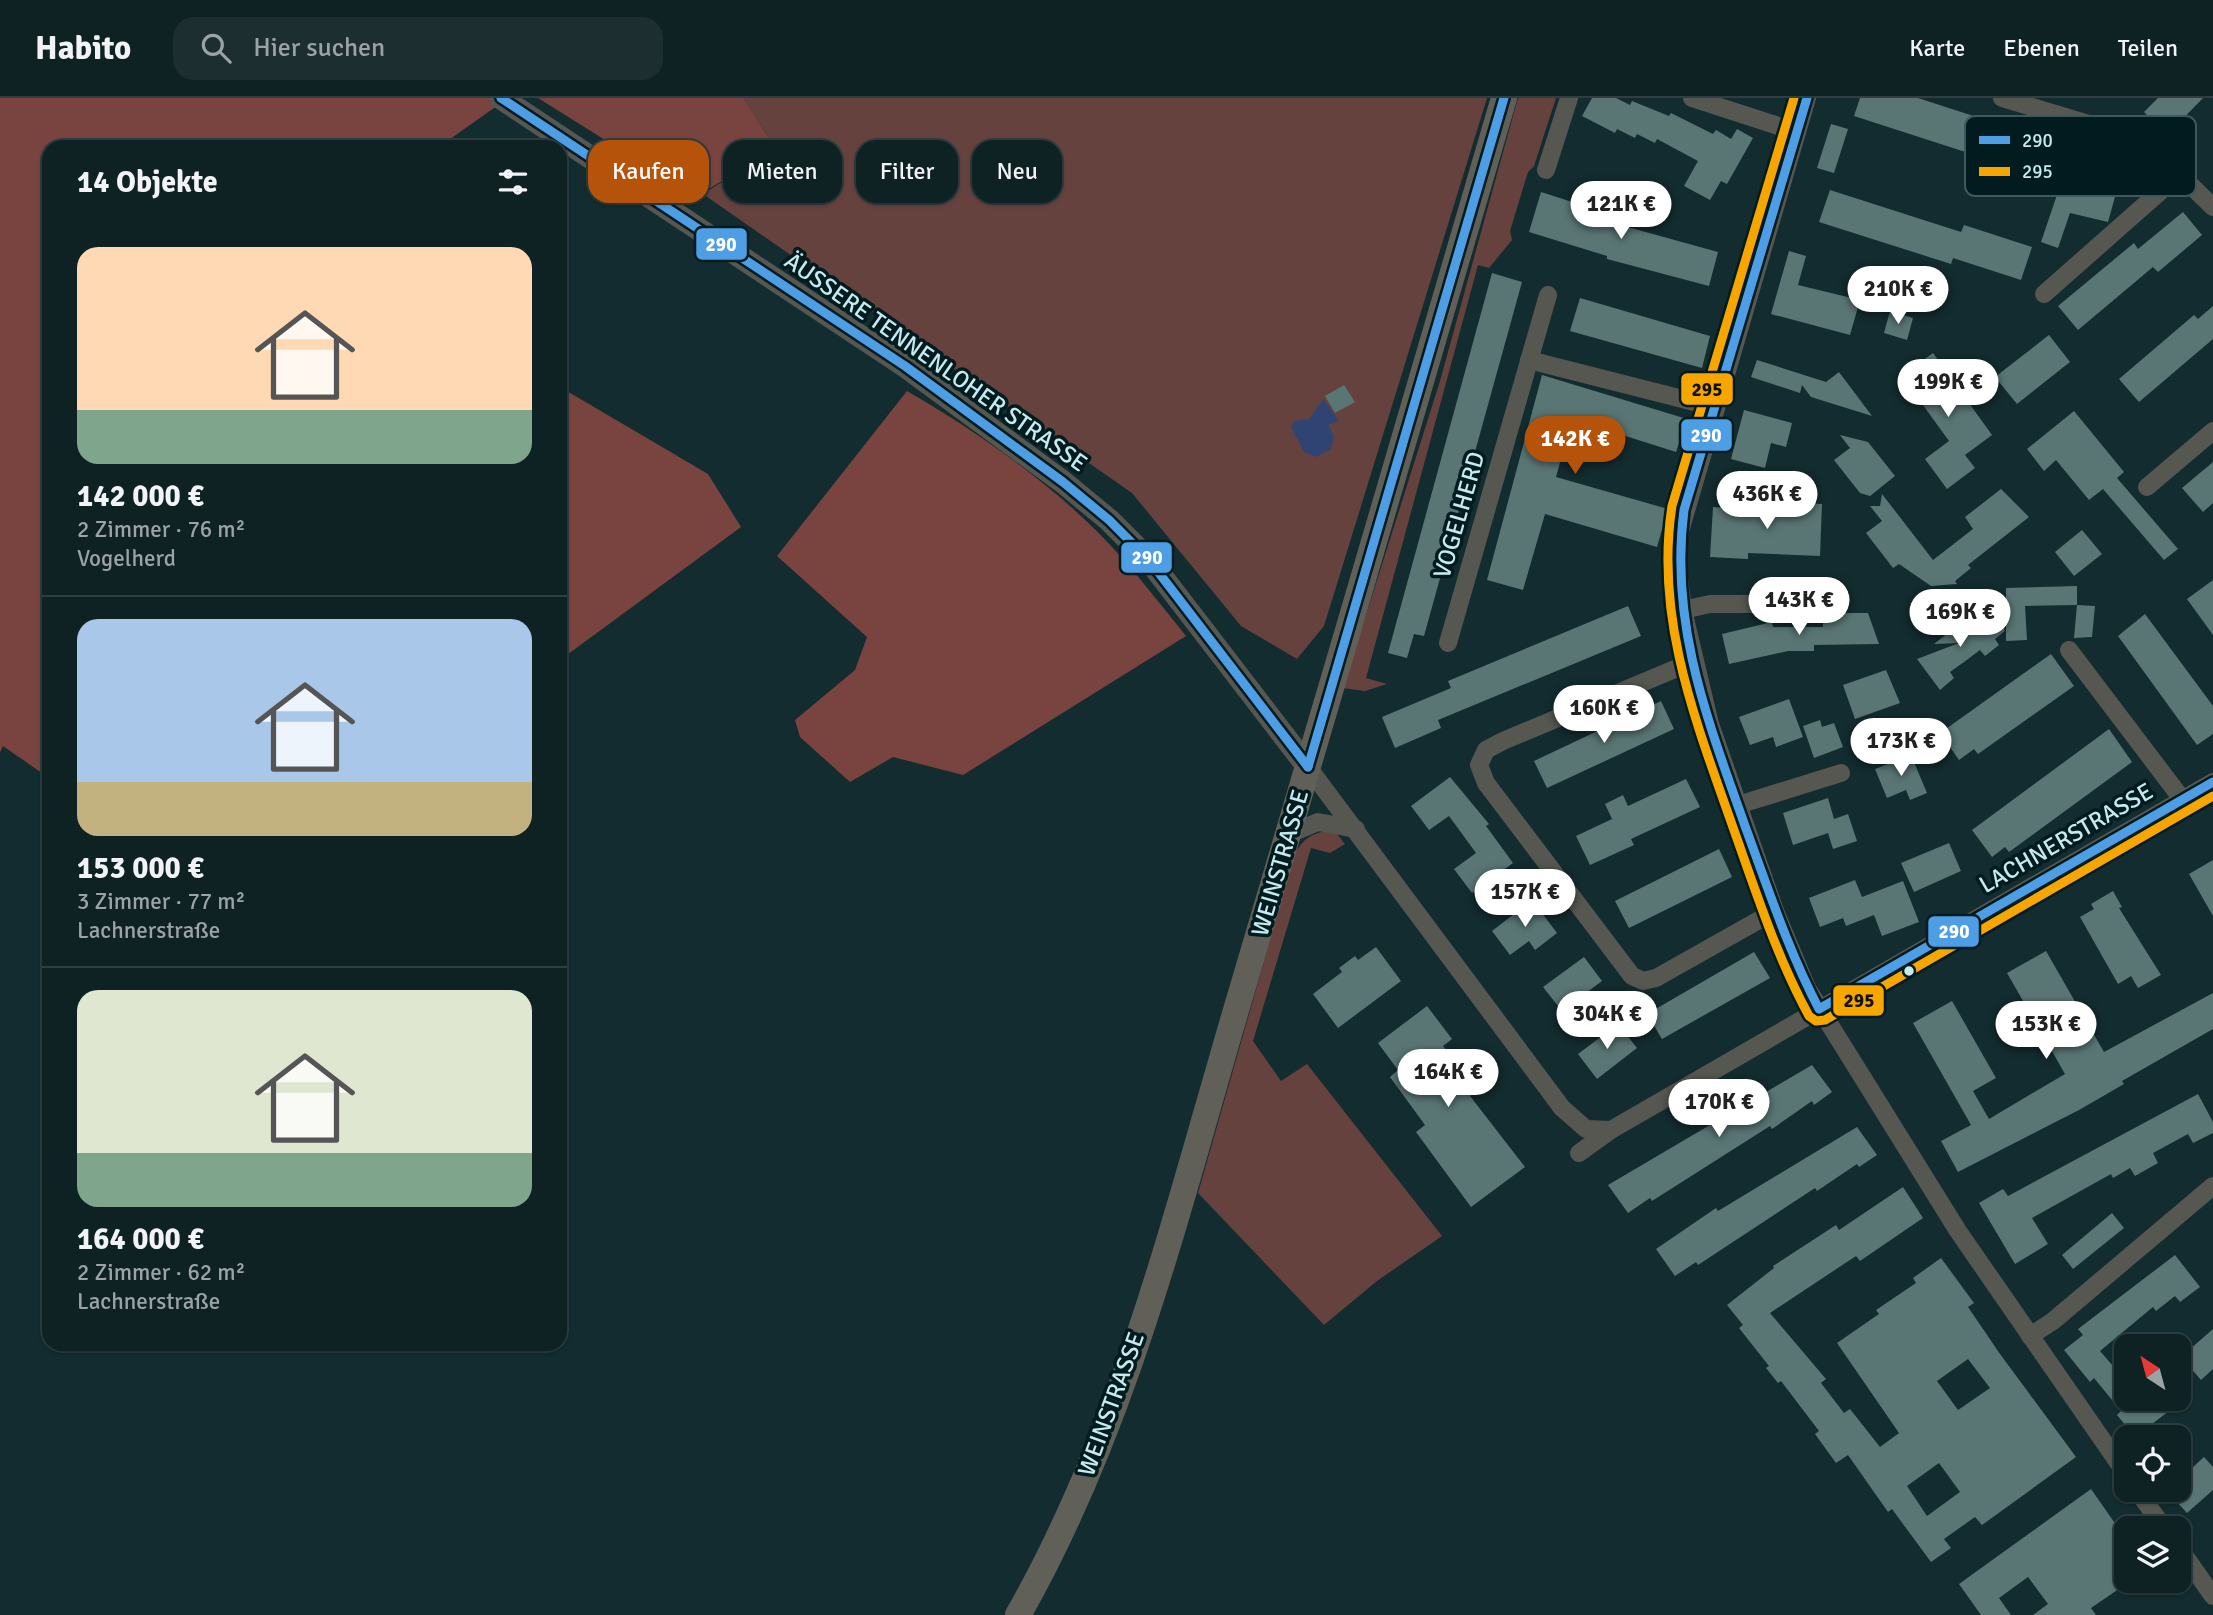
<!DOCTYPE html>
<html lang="de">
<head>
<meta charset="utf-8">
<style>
	body { margin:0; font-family:Signika,sans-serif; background:#1c2e30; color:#f1f3f6; height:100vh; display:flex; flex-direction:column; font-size:26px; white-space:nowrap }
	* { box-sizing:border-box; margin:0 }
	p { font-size:23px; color:#9ba3a6 }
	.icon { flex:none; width:38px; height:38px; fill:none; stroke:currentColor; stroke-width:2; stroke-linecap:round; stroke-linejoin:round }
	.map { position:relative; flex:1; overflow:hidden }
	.side { position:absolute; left:42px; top:42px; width:525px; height:1211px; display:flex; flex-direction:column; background:#0e2123; border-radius:21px; box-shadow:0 2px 5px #0004,0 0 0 2px #2e3e41 }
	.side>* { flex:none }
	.guide { position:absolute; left:588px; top:42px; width:665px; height:63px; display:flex; gap:14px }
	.needle { width:46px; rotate:324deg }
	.fabs { position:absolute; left:2114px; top:1236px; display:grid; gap:14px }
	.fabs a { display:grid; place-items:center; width:77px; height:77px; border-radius:14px; background:#0e2123; box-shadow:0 2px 5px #0004,0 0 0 2px #2e3e41; font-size:35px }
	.price { position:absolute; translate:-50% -60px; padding:0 16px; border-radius:24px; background:#fff; color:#222; font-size:23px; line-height:46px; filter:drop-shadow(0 2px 4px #0008) }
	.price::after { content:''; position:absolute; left:50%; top:42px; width:21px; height:16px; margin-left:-10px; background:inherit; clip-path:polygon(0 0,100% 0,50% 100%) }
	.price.selected { background:#b45309; color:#fff }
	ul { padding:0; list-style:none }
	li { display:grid; align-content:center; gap:14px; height:371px; padding:0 35px }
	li+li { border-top:2px solid #2e3e41 }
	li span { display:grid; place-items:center; height:217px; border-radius:21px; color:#555 }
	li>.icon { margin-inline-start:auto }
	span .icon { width:126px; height:126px; fill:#fffc; stroke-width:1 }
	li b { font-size:30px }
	h2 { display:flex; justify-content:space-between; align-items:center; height:84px; padding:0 35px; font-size:30px }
	.tag { padding:0 24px; border-radius:21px; background:#0e2123; box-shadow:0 2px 5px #0004,0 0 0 2px #2e3e41; font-size:24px; line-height:63px }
	.tag.selected { background:#b45309; color:#fff }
	header { display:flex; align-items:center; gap:42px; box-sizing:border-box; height:98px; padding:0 35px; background:#0e2123; border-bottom:2px solid #2e3e41 }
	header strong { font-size:33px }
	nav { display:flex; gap:38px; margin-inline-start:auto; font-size:24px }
	.search { width:490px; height:63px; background:#1c2e30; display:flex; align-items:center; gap:18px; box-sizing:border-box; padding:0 24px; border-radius:21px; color:#9ba3a6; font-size:26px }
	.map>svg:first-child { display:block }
	.green { fill:#66423f }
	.forest { fill:#79433f }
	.water { fill:#2f4472 }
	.building { fill:#597675; fill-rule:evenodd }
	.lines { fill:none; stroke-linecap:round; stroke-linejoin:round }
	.minor { stroke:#565751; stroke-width:18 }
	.tertiary { stroke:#565751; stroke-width:23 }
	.secondary { stroke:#606058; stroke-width:26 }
	.bus-1-casing { stroke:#021b1e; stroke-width:14 }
	.bus-2-casing { stroke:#021b1e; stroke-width:14 }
	.bus-1 { stroke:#4d9ee5; stroke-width:9 }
	.bus-2 { stroke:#f7a600; stroke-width:9 }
	.bus-dot { fill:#c5ebf0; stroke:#021b1e; stroke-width:2.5 }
	.labels { text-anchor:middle; stroke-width:7; stroke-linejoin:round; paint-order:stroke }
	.street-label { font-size:24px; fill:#c5ebf0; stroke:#021b1e }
	.key { fill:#021b1e; stroke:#3c595d; stroke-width:2 }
	.key-label { font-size:19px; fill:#c5ebf0 }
	.line-badge { stroke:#021b1e; stroke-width:2.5 }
	.badge-label { font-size:19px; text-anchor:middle; font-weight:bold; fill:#fff }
	.pale-badge-label { font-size:19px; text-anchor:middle; font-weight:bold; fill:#111 }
</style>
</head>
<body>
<header>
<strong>Habito</strong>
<div class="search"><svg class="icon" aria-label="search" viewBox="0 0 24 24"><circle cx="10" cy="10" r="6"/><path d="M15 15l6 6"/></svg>Hier suchen</div>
<nav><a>Karte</a><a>Ebenen</a><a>Teilen</a></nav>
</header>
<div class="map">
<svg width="2213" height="1517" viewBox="0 0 2213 1517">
	<rect width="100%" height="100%" fill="#132c2f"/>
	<!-- green -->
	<g class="green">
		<polygon points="744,0 1487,0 1324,528 1297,561 1241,528 1132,395 703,96 775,50"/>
		<polygon points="1518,0 1556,0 1534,68 1528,74 1510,133 1512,142 1489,170 1478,167 1366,580 1387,586 1365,593 1343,590 1440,283"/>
		<path d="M 1326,733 L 1337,736 L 1345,746 L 1330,755 L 1311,750 L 1253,943 L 1281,983 L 1307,966 L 1442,1138 L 1377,1183 L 1324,1227 L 1198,1095 L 1295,755 C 1303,742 1310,736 1326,733 Z"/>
	</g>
	<!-- forest -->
	<g class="forest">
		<polygon points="0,0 508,0 439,49 49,49 49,680 3,648 0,654"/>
		<polygon points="538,0 744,0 775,50 696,99"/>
		<polygon points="560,289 708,376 741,429 560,562"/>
		<path d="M 907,293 C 984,338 1062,392 1122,460 C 1144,485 1165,512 1186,538 L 963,677 L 893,659 L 850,684 L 800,639 L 795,622 L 855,572 L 867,539 L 777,458 Z"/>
	</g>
	<!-- water -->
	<polygon class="water" points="1323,301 1339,323 1328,327 1334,338 1331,351 1316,359 1304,354 1291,329 1294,323 1309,321"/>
	<!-- building -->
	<g class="building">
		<polygon points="1592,0 1616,0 1630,7 1632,3 1669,18 1671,15 1713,36 1716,32 1731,41 1737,31 1753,40 1727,86 1721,83 1710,102 1684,88 1698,63 1657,41 1655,45 1637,36 1635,40 1617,31 1615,35 1582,18"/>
		<polygon points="1860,0 1918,0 1998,26 2000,20 2067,41 2066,45 2091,53 2089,60 2123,70 2108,124 2070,115 2058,150 2041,144 2063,79 1989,55 1987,61 1854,18"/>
		<polygon points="2158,0 2203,0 2167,37 2144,14"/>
		<polygon points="1831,26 1848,31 1834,75 1817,70"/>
		<polygon points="1830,92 1961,134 1964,127 2032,149 2021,182 1953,160 1951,166 1819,124"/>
		<polygon points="1541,94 1597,112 1595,120 1718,154 1709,188 1607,161 1607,158 1529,134"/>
		<polygon points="2183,114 2202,137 2158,174 2153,169 2078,232 2058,208 2134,145 2138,151"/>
		<polygon points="1789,153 1806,158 1798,187 1860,202 1850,237 1771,216"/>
		<polygon points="1492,175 1522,184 1424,538 1414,536 1407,560 1388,555"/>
		<polygon points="1580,200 1710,238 1702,270 1570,233"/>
		<polygon points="2213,208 2213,241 2139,304 2119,281 2194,217 2198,221"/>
		<polygon points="1890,213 1913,220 1907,242 1884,235"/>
		<polygon points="2049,237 2070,264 2017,306 1995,279"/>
		<polygon points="1933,255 1992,337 1965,357 1975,370 1947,391 1925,361 1949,343 1902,278"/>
		<polygon points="1757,262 1826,284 1839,274 1872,318 1811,299 1802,287 1800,295 1751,279"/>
		<polygon points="1542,277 1687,321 1676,354 1572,321 1556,379 1668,411 1657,449 1545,416 1523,492 1487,482"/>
		<polygon points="1344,287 1355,304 1335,315 1325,298"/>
		<polygon points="1744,312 1792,325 1786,349 1771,345 1765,370 1731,361"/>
		<polygon points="2074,313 2124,374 2117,380 2178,451 2164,462 2103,391 2089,402 2056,362 2044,373 2027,351"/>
		<polygon points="1840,337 1868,344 1895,378 1870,398 1860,395 1834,362 1850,350"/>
		<polygon points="2213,364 2213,405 2203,414 2182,390"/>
		<polygon points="2001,391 2029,419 1968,467 1971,470 1955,483 1957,486 1931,488 1899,466 1893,470 1866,435 1882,423 1870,408 1880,408 1882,396 1933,462 1973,431 1965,419"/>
		<polygon points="1779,404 1822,406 1820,458 1748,455 1748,461 1710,459 1713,409 1778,413"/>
		<polygon points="2082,432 2102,456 2074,478 2055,454"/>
		<polygon points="2213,482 2213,537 2187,501"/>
		<polygon points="2077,488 2077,507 2025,508 2027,542 2006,543 2006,490"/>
		<polygon points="2077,507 2095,508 2092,539 2074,540"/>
		<polygon points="1628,508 1641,538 1438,622 1441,630 1395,650 1382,619 1451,590 1448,583"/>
		<polygon points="1975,514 1990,534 2003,529 2005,533 1995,541 1999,547 1985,558 1980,552 1964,564 1950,574 1954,580 1940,592 1917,561 1959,545 1934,546"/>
		<polygon points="1822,515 1868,515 1879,546 1814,547 1814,553 1788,553 1729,566 1722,536 1772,524 1773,529 1823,529"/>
		<polygon points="2145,516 2213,608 2213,636 2197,647 2118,538"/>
		<polygon points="2051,556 2074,588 1978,656 1974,651 1959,662 1943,639 1943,633"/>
		<polygon points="1886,572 1900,605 1855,621 1843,587"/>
		<polygon points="1789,601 1803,639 1776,649 1773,639 1750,647 1739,619"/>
		<polygon points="1661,603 1674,631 1547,690 1534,663"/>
		<polygon points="1820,622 1822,629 1834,625 1843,649 1814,660 1803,628"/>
		<polygon points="2109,631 2132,664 2009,754 2005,749 1992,759 1972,732"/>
		<polygon points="1911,657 1927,695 1910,702 1906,692 1887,700 1875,671"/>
		<polygon points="1450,679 1489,726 1486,728 1513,765 1472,795 1454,771 1476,755 1449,718 1429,732 1411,708"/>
		<polygon points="1686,681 1700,709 1631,741 1634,747 1590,767 1576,738 1612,721 1605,706 1623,697 1628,708"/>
		<polygon points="1828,700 1834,721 1848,716 1857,743 1833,751 1828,735 1793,747 1783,715"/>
		<polygon points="1949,745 1961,773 1914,794 1901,765"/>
		<polygon points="1719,751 1732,779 1629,830 1615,803"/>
		<polygon points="2213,762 2213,818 2189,776"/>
		<polygon points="1855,782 1862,799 1903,783 1919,824 1882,838 1874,817 1846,828 1843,820 1820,829 1809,800"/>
		<polygon points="2113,793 2122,809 2119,810 2161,877 2138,890 2131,878 2118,886 2080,819 2094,811 2091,806"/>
		<polygon points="1532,802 1557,835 1535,852 1529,843 1510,857 1492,833"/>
		<polygon points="1376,849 1401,883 1338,930 1313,896 1342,874 1339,870 1355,858 1358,862"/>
		<polygon points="2046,853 2104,954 2213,895 2213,931 2122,983 2124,986 2079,1012 1958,1074 1941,1043 1971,1027 1913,925 1952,903 1996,980 1973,993 1989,1021 2065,976 2007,875"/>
		<polygon points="1754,854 1770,880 1662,941 1647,916"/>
		<polygon points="1584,859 1602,883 1562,913 1543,889"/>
		<polygon points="1427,908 1452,941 1443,948 1477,993 1470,998 1525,1069 1471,1109 1416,1034 1425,1027 1390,979 1398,972 1378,945"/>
		<polygon points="1618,926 1637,950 1597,981 1578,956"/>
		<polygon points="1812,967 1832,994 1814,1007 1812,1003 1772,1031 1770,1028 1652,1103 1650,1100 1628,1115 1608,1087"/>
		<polygon points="2198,996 2213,1024 2213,1035 2193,1045 2188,1036 2153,1055 2158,1065 2135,1078 2130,1070 2113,1080 2111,1076 2032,1120 2048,1146 2015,1166 1979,1105 2003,1091 2008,1098"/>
		<polygon points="1857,1029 1877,1057 1859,1069 1857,1066 1817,1093 1815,1090 1698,1167 1696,1164 1675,1178 1656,1151 1716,1110 1718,1113"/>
		<path d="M 1903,1089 L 1923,1120 L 1860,1163 L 1856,1158 L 1770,1215 L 1826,1281 L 1821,1285 L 1844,1315 L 1850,1311 L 1880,1349 L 1899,1335 L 1837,1245 L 1879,1216 L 1876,1212 L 1916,1185 L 1913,1180 L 1941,1160 L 1974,1205 L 1968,1209 L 2000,1256 L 2076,1359 L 1982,1427 L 1975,1419 L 1944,1441 L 1951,1450 L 1931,1464 L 1892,1411 L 1888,1414 L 1848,1357 L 1836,1365 L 1815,1336 L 1819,1333 L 1781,1283 L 1778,1285 L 1766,1270 L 1769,1268 L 1739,1230 L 1743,1227 L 1727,1207 L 1774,1170 L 1773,1168 L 1836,1127 L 1839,1132 ZM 1968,1261 L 1990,1290 L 1958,1312 L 1937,1283 ZM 1939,1365 L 1960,1394 L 1927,1418 L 1907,1388 Z"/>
		<polygon points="2112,1115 2124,1130 2073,1171 2062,1157"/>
		<polygon points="2175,1157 2200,1189 2180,1204 2175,1198 2156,1213 2153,1209 2100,1253 2126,1283 2126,1300 2186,1300 2135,1339 2117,1317 2121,1313 2094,1280 2090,1284 2064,1252 2083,1237 2078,1231"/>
		<polygon points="2213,1231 2213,1271 2201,1282 2181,1259"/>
		<polygon points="2204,1359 2213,1369 2213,1392 2187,1415 2165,1391 2179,1391 2179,1382"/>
		<polygon points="2091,1391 2126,1441 2126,1486 2091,1510 2096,1517 2033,1517 2048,1506 2028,1479 1999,1500 2011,1517 1981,1517 1959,1486"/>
	</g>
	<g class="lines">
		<!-- minor -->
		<g class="minor">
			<polyline points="1692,0 1797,34"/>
			<polyline points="1807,0 1678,440 1677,464 1683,512 1710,626 1775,813 1807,890 1958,1133 2126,1376"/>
			<polyline points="2002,0 2089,26 2121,26 2145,43 2213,109"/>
			<polyline points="1546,72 1569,0"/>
			<polyline points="2044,196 2180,76"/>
			<polyline points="1529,262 1714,309"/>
			<polyline points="2147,389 2213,333"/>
			<polyline points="1683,512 1710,506 1801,506"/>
			<polyline points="1448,545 1548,197"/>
			<polyline points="2069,552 2182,701"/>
			<polyline points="1694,563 1503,643 1486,652 1479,667 1486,685 1632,878 1643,883 1656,880 1775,813"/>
			<polyline points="1308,669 1562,1010 1586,1031 1611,1032"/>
			<polyline points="1738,707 1841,675"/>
			<polyline points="1289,736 1318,724 1356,731"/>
			<polyline points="1579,1055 1611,1032 2213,684"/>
			<polyline points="2030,1238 2053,1223 2213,1088"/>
			<polyline points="2136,1391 2164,1430"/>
			<polyline points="2179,1450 2213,1498"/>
		</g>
		<!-- tertiary -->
		<polyline class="tertiary" points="501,0 905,268 1063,384 1109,422 1149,462 1308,669"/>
		<!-- secondary -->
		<path class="secondary" d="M 1018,1517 C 1128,1324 1179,1103 1242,892 C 1330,595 1417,297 1504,0"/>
		<defs>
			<g id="bus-1">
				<polyline points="501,0 905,268 1063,384 1109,422 1149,462 1308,669"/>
				<path d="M 1807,0 L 1684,412 C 1669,526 1708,623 1745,728 C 1768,790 1788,852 1819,911 L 2213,684"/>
				<polyline points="1308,669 1504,0"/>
			</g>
			<path id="bus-2" d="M 1794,0 L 1672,408 C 1654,523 1698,629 1735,735 C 1757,797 1777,859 1809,918 L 1816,923 L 1825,922 L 2213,698"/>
		</defs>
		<!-- bus-1 casing -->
		<use href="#bus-1" class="bus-1-casing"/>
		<!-- bus-2 casing -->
		<use href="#bus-2" class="bus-2-casing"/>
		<!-- bus-1 -->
		<use href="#bus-1" class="bus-1"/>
		<!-- bus-2 -->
		<use href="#bus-2" class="bus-2"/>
	</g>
	<!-- markers -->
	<circle class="bus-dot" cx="1909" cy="873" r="6"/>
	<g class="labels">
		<!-- street labels -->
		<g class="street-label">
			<text transform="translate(936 264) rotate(35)" y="8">ÄUSSERE TENNENLOHER STRASSE</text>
			<text transform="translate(1459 417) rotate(-74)" y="8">VOGELHERD</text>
			<text transform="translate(2066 740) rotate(-30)" y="8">LACHNERSTRASSE</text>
			<text transform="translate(1280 765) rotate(-74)" y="8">WEINSTRASSE</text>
			<text transform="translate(1111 1306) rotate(-70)" y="8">WEINSTRASSE</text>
		</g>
	</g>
	<!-- legend -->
	<rect x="1965" y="18" width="231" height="80" rx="10" class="key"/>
	<rect x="1979" y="38" width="31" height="8" fill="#4d9ee5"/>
	<rect x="1979" y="69" width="31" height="9" fill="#f7a600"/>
	<g class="key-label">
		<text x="2022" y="49">290</text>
		<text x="2022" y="80">295</text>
	</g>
	<g class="line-badge">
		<rect x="695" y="129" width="53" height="34" rx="7" fill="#4d9ee5"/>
		<rect x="1680" y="274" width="54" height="34" rx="7" fill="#f7a600"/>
		<rect x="1680" y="320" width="53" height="34" rx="7" fill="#4d9ee5"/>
		<rect x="1120" y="443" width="53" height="33" rx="7" fill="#4d9ee5"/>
		<rect x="1927" y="817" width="53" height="33" rx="7" fill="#4d9ee5"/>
		<rect x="1832" y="886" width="53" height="33" rx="7" fill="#f7a600"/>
	</g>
	<g class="badge-label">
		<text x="721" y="153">290</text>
		<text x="1706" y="344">290</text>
		<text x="1147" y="466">290</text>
		<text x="1954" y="840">290</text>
	</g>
	<g class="pale-badge-label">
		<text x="1707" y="298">295</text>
		<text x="1859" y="909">295</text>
	</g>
</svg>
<div class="fabs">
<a><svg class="needle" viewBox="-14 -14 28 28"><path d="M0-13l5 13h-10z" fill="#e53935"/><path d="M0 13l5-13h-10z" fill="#9ba3a6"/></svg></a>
<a><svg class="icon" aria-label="locate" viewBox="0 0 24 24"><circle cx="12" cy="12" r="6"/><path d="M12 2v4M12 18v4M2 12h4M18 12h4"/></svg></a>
<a><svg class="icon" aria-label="layers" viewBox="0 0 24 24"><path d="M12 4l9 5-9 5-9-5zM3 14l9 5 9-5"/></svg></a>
</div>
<b class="price" style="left:1621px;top:143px">121K €</b>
<b class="price" style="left:1898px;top:228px">210K €</b>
<b class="price" style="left:1948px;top:321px">199K €</b>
<b class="price selected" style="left:1575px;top:378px">142K €</b>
<b class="price" style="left:1767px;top:433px">436K €</b>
<b class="price" style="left:1799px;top:539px">143K €</b>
<b class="price" style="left:1960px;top:551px">169K €</b>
<b class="price" style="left:1604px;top:647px">160K €</b>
<b class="price" style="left:1901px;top:680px">173K €</b>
<b class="price" style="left:1525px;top:831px">157K €</b>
<b class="price" style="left:1607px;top:953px">304K €</b>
<b class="price" style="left:2046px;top:963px">153K €</b>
<b class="price" style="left:1448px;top:1011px">164K €</b>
<b class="price" style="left:1719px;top:1041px">170K €</b>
<div class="guide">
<a class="tag selected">Kaufen</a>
<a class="tag">Mieten</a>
<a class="tag">Filter</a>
<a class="tag">Neu</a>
</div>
<section class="side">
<h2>14 Objekte<svg class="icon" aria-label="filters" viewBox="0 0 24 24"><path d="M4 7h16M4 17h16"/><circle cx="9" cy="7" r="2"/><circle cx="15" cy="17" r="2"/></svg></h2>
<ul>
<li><span style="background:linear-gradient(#ffd9b3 75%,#7fa58c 0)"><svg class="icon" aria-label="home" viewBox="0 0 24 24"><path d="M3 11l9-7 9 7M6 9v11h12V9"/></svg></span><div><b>142 000 €</b><p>2 Zimmer · 76 m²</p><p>Vogelherd</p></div></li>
<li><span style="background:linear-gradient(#a9c7e8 75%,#c2b280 0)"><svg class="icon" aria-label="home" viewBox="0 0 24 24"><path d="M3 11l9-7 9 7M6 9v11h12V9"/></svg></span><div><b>153 000 €</b><p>3 Zimmer · 77 m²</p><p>Lachnerstraße</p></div></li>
<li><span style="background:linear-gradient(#dfe7d0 75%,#7fa58c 0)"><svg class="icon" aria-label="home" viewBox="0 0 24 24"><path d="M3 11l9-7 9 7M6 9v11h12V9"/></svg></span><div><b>164 000 €</b><p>2 Zimmer · 62 m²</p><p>Lachnerstraße</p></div></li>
</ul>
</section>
</div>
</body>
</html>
